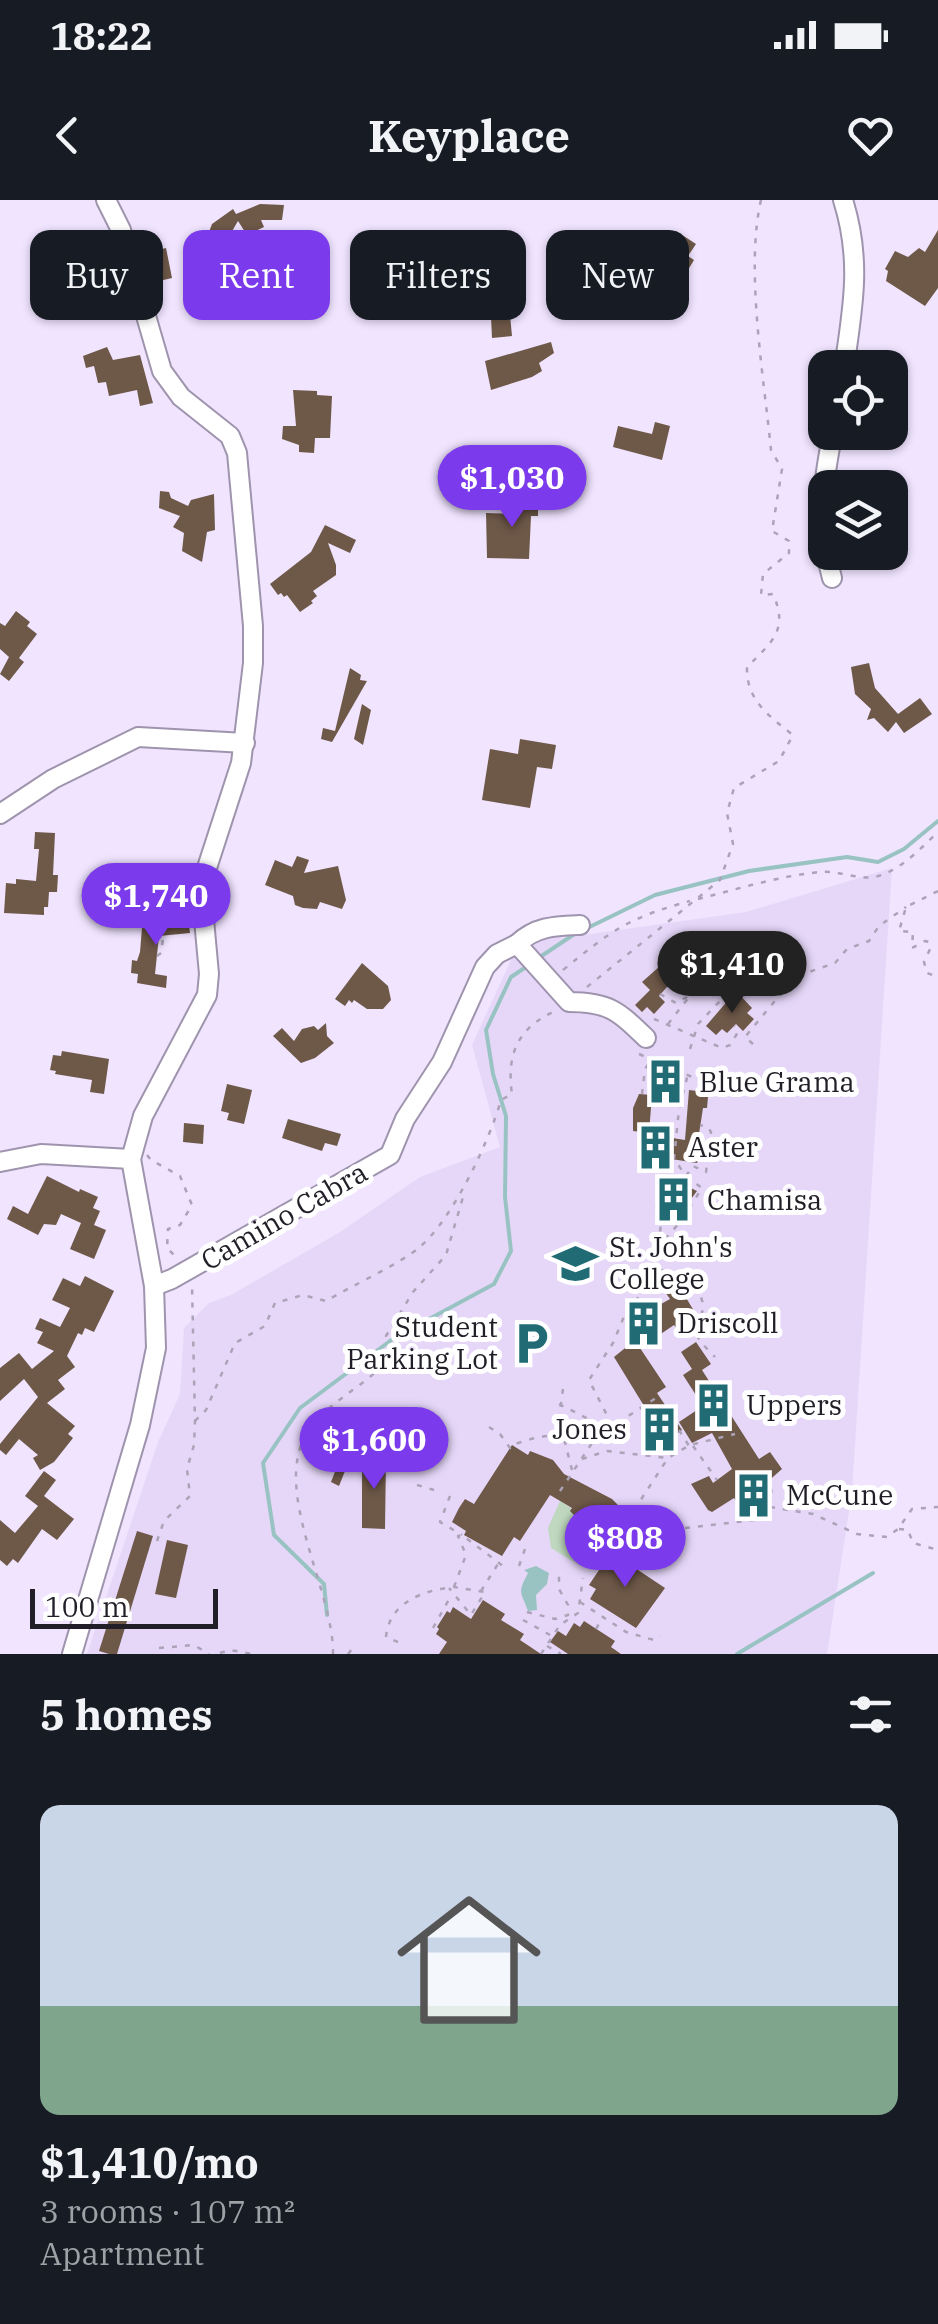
<!DOCTYPE html>
<html lang="en">
<head>
<meta charset="utf-8">
<style>
	body { margin:0; font-family:"IBM Plex Serif",serif; background:#20242c; color:#f1f3f6; height:100vh; display:flex; flex-direction:column; font-size:38px; white-space:nowrap }
	* { box-sizing:border-box; margin:0 }
	p { font-size:32px; color:#9ea1a6 }
	.icon { flex:none; width:55px; height:55px; fill:none; stroke:currentColor; stroke-width:2; stroke-linecap:round; stroke-linejoin:round }
	.map { position:relative; height:1454px; overflow:hidden }
	.panel { display:flex; flex-direction:column; background:#171b24; flex:1 }
	.panel>* { flex:none }
	.top-card { position:absolute; left:30px; top:30px; width:880px; height:90px; display:flex; gap:20px }
	.fabs { position:absolute; left:808px; top:150px; display:grid; gap:20px }
	.fabs a { display:grid; place-items:center; width:100px; height:100px; border-radius:20px; background:#171b24; box-shadow:0 2px 8px #0004; font-size:50px }
	.scale { position:absolute; left:30px; bottom:25px; width:188px; box-sizing:border-box; padding-left:10px; border:5px solid #221e27; border-top:0; font-size:28px; line-height:35px; white-space:nowrap; color:#221e27; -webkit-text-stroke:8px #fff; paint-order:stroke }
	.price { position:absolute; translate:-50% -85px; padding:0 22px; border-radius:35px; background:#7c3aed; color:#fff; font-size:32px; line-height:65px; filter:drop-shadow(0 2px 5px #0008) }
	.price::after { content:''; position:absolute; left:50%; top:60px; width:30px; height:22px; margin-left:-15px; background:inherit; clip-path:polygon(0 0,100% 0,50% 100%) }
	.price.on { background:#222; color:#fff }
	ul { padding:0; list-style:none }
	li { display:grid; align-content:center; gap:20px; height:530px; padding:0 40px }
	li+li { border-top:2px solid #363941 }
	li span { display:grid; place-items:center; height:310px; border-radius:20px; color:#555 }
	li>.icon { margin-inline-start:auto }
	span .icon { width:180px; height:180px; fill:#fffc; stroke-width:1 }
	li b { font-size:42px }
	h2 { display:flex; justify-content:space-between; align-items:center; height:120px; padding:0 40px; font-size:42px }
	.chip { padding:0 35px; border-radius:20px; background:#171b24; box-shadow:0 2px 8px #0004; font-size:35px; line-height:90px }
	.chip.on { background:#7c3aed; color:#fff }
	.status { display:flex; justify-content:space-between; align-items:center; height:70px; padding:0 50px; background:#171b24; direction:ltr }
	.status svg { height:28px; fill:currentColor }
	header { display:flex; justify-content:space-between; align-items:center; height:130px; padding:0 40px; background:#171b24; font-size:45px; font-weight:700 }
	.map>svg:first-child { display:block }
	.built { fill:#e6d7f9 }
	.green { fill:#bfd8bf }
	.water { fill:#99c3c3 }
	.lines { fill:none; stroke-linecap:round; stroke-linejoin:round }
	.stream { stroke:#99c3c3; stroke-width:4 }
	.building { fill:#6e5848 }
	.minor-casing { stroke:#9f94ad; stroke-width:22 }
	.path { stroke:#aca3b8; stroke-width:2.5; stroke-dasharray:5 8; stroke-linecap:butt }
	.minor { stroke:#fff; stroke-width:18 }
	.labels { text-anchor:middle; stroke-width:10; stroke-linejoin:round; paint-order:stroke }
	.poi-label { font-size:28px; fill:#221e27; stroke:#fff; text-anchor:start }
	.street-label { font-size:28px; fill:#221e27; stroke:#fff }
</style>
</head>
<body>
<div class="status"><b>18:22</b><svg viewBox="0 0 49 12"><path d="M0 12V9h3v3zM5 12V6h3v6zM10 12V3h3v9zM15 12V0h3v12zM26 1h20v11H26zM47 4h2v5h-2z"/></svg></div>
<header><svg class="icon" aria-label="back" viewBox="0 0 24 24"><path d="M15 5l-7 7 7 7"/></svg>Keyplace<svg class="icon" aria-label="heart" viewBox="0 0 24 24"><path d="M12 20l-8-8c-3-5 5-10 8-4 3-6 11-1 8 4z"/></svg></header>
<div class="map">
<svg width="938" height="1454" viewBox="0 0 938 1454">
	<rect width="100%" height="100%" fill="#f0e4ff"/>
	<!-- built -->
	<polygon class="built" points="892,668 852,1292 827,1454 87,1454 158,1242 180,1194 184,1128 209,1103 231,1095 340,1032 420,977 500,947 472,845 527,725 562,738 746,712"/>
	<!-- green -->
	<polygon class="green" points="560,1301 571,1308 575,1316 620,1339 600,1369 599,1366 579,1365 551,1348 548,1328"/>
	<!-- water -->
	<path class="water" d="M 536,1366 L 549,1373 L 547,1384 L 536,1395 L 537,1410 L 528,1411 C 521,1391 517,1394 528,1373 L 524,1370 Z"/>
	<g class="lines">
		<!-- stream -->
		<g class="stream">
			<polyline points="537,759 573,735 655,695 749,671 847,657 878,662 904,649 938,621"/>
			<polyline points="327,1415 324,1384 274,1335 263,1263 300,1208 394,1138 494,1084 511,1051 505,997 506,916 493,874 486,830 511,777 529,765"/>
			<polyline points="737,1454 873,1373"/>
		</g>
	</g>
	<!-- building -->
	<g class="building">
		<polygon points="260,4 284,5 282,20 261,20 264,27 247,35 238,21 221,50 220,72 226,71 231,81 219,87 219,100 201,64 203,48 212,24 233,9 236,14"/>
		<polygon points="938,30 938,88 925,106 886,81 888,71 885,69 895,51 908,57 919,48 925,52"/>
		<polygon points="676,31 696,44 688,56 694,60 676,90 660,81 653,92 643,86"/>
		<polygon points="166,48 172,78 155,82 149,52"/>
		<polygon points="510,115 512,136 492,138 491,117"/>
		<polygon points="551,142 554,153 539,163 542,171 532,177 491,190 485,161"/>
		<polygon points="107,147 113,160 140,155 153,203 140,206 137,190 109,196 106,182 98,183 94,166 86,168 83,156"/>
		<polygon points="293,190 317,191 317,195 332,196 330,238 315,238 314,253 299,252 299,245 282,239 283,226 296,226"/>
		<polygon points="655,222 670,226 662,260 613,247 618,226 652,234"/>
		<polygon points="160,291 169,292 171,298 188,306 191,300 214,294 215,330 207,332 202,362 182,351 184,333 173,327 180,316 159,308"/>
		<polygon points="517,291 533,292 533,300 538,300 538,316 531,316 529,359 487,358 486,313 517,314"/>
		<polygon points="325,325 356,340 350,353 328,343 336,365 336,375 313,391 317,396 311,401 313,403 300,412 287,395 284,397 281,393 278,395 270,384 311,352"/>
		<polygon points="16,411 30,422 27,426 37,434 19,458 24,462 9,481 0,474 9,457 0,449 0,423 5,426"/>
		<polygon points="869,463 875,488 898,514 920,498 932,514 904,533 896,522 888,532 874,518 867,520 871,509 855,494 851,467"/>
		<polygon points="350,468 361,475 360,480 367,481 332,542 321,539 323,528 335,531"/>
		<polygon points="362,504 371,510 363,545 354,539"/>
		<polygon points="520,539 556,545 552,569 537,567 530,608 482,600 490,549 518,554"/>
		<polygon points="35,632 55,633 53,675 58,675 57,692 49,692 48,707 44,707 44,715 4,713 6,683 16,684 16,679 36,681 39,649 34,649"/>
		<polygon points="297,656 309,660 304,673 338,666 346,700 342,709 320,702 317,709 303,708 295,705 293,696 265,685 275,660 292,667"/>
		<polygon points="188,716 190,733 159,736 155,774 167,776 166,788 137,783 138,774 131,773 132,760 137,761 140,752 142,728 152,729 152,717"/>
		<polygon points="712,762 722,773 714,781 718,785 710,793 702,786 699,789 695,785 689,792 674,777 686,765 693,772 699,766 703,771"/>
		<polygon points="362,763 388,786 391,800 383,809 367,809 354,800 352,803 349,800 345,806 335,799"/>
		<polygon points="660,766 674,779 659,796 665,802 654,814 647,807 642,812 635,805 650,790 642,782"/>
		<polygon points="736,791 752,808 747,813 754,819 743,831 736,824 727,833 722,829 716,835 706,826"/>
		<polygon points="326,823 327,836 334,843 315,858 301,863 273,836 282,828 294,841 302,829 314,826 318,830"/>
		<polygon points="62,851 109,859 104,894 90,892 92,880 55,874 56,871 50,870 53,855 61,856"/>
		<polygon points="661,871 681,877 679,893 650,889 652,873 661,874"/>
		<polygon points="227,884 252,890 244,924 227,920 229,913 221,911"/>
		<polygon points="689,890 705,892 704,896 708,897 707,908 703,908 699,934 699,940 703,940 697,963 639,954 641,933 685,940"/>
		<polygon points="639,894 652,895 649,933 633,931 633,908"/>
		<polygon points="288,919 341,934 337,946 325,943 322,951 282,938"/>
		<polygon points="184,923 204,925 203,944 183,942"/>
		<polygon points="47,976 79,992 80,989 98,997 93,1008 100,1011 94,1025 106,1030 94,1059 70,1049 81,1023 61,1014 56,1025 44,1024 38,1035 7,1019 13,1006 28,1014"/>
		<polygon points="674,980 697,991 674,1022 655,1008"/>
		<polygon points="85,1076 114,1091 94,1132 85,1128 82,1135 78,1133 67,1156 75,1167 58,1180 65,1189 47,1203 75,1226 68,1234 73,1238 54,1262 40,1270 33,1258 38,1255 19,1239 6,1255 0,1250 0,1244 38,1197 24,1179 0,1201 0,1168 19,1153 32,1169 54,1151 37,1143 43,1132 35,1129 40,1118 60,1127 70,1108 52,1100 63,1078 80,1086"/>
		<polygon points="676,1081 697,1116 678,1130 674,1125 640,1148 666,1187 657,1193 682,1230 662,1244 645,1223 644,1217 649,1214 614,1157 635,1140 625,1124 670,1099 663,1089"/>
		<polygon points="696,1142 711,1164 702,1170 759,1259 770,1252 782,1269 765,1284 771,1293 768,1298 750,1310 743,1312 734,1298 712,1312 708,1310 691,1284 709,1276 713,1283 732,1269 712,1233 692,1243 679,1222 703,1206 683,1175 692,1169 681,1152"/>
		<polygon points="352,1228 361,1231 339,1286 331,1282"/>
		<polygon points="512,1245 528,1255 530,1251 553,1260 564,1274 612,1299 618,1305 616,1307 629,1314 625,1320 631,1324 621,1339 603,1328 601,1331 593,1328 586,1320 575,1316 570,1311 572,1308 550,1295 520,1341 514,1337 502,1356 464,1335 466,1331 452,1322 459,1308 465,1299 474,1304"/>
		<polygon points="362,1257 386,1257 385,1329 362,1328"/>
		<polygon points="44,1271 56,1280 44,1296 74,1319 57,1340 42,1329 18,1363 13,1359 7,1366 0,1360 0,1320 15,1333 38,1306 25,1296"/>
		<polygon points="137,1331 153,1336 117,1454 109,1454 99,1451"/>
		<polygon points="167,1340 188,1345 176,1398 155,1394"/>
		<polygon points="611,1352 665,1388 636,1428 590,1399 596,1389 589,1385"/>
		<polygon points="483,1400 505,1414 501,1420 524,1434 520,1440 541,1454 439,1454 447,1442 436,1434 439,1429 437,1427 447,1411 450,1413 453,1407 471,1419"/>
		<polygon points="584,1421 615,1441 611,1447 621,1454 568,1454 550,1442 558,1431 566,1436 574,1423 580,1427"/>
	</g>
	<g class="lines">
		<defs>
			<g id="minor">
				<path d="M 843,0 C 862,60 853,107 844,168"/>
				<path d="M 832,378 C 817,325 822,286 833,232"/>
				<polyline points="0,614 53,579 138,537 245,543"/>
				<path d="M 517,744 C 536,726 555,726 580,725"/>
				<polyline points="0,962 41,954 131,959"/>
				<path d="M 154,1086 L 172,1079 L 390,955 L 405,919 L 442,862 L 485,767 L 497,754 L 517,744 L 569,802 C 609,802 618,811 646,838"/>
				<polyline points="72,1454 140,1225 156,1148 154,1086 131,959 143,916 207,795 209,774 202,698 204,677 241,563 253,463 253,426 237,253 230,236 181,197 162,171 121,30 106,0"/>
			</g>
		</defs>
		<!-- minor casing -->
		<use href="#minor" class="minor-casing"/>
		<!-- path -->
		<g class="path">
			<polyline points="938,691 906,707 899,731 913,732 912,748 925,741 929,742 930,749 924,762 927,773 938,777"/>
			<path d="M 698,699 C 738,689 779,676 820,672 C 838,670 858,680 875,677 C 900,671 920,649 938,632"/>
			<polyline points="157,756 161,753 166,718"/>
			<path d="M 563,770 C 612,730 628,718 690,701"/>
			<path d="M 587,787 L 720,680 L 733,644 L 727,613 L 734,588 L 779,561 L 793,535 C 769,516 746,500 747,467 C 772,442 789,430 773,394 L 761,395 L 763,374 L 789,353 L 789,341 L 772,331 L 782,269 L 771,250 C 764,178 745,69 761,0"/>
			<polyline points="711,792 717,800"/>
			<polyline points="660,794 676,803 689,796"/>
			<polyline points="654,819 722,848 730,845 738,832 734,826"/>
			<polyline points="668,824 697,787"/>
			<polyline points="753,844 745,837 779,796 806,773 835,763 847,749 869,741 879,726 906,707"/>
			<polyline points="690,849 698,824 721,800"/>
			<polyline points="639,854 706,883"/>
			<polyline points="642,894 645,869 650,862"/>
			<polyline points="649,902 681,904"/>
			<polyline points="147,955 151,960 180,976 192,1005 180,1025 168,1029 167,1048 177,1058"/>
			<polyline points="686,976 693,966 706,972 711,932 708,927 700,925"/>
			<polyline points="664,1014 660,1030 670,1044"/>
			<polyline points="665,1039 682,1020 702,988 686,976 674,959 679,909 688,874"/>
			<path d="M 659,1069 C 675,1075 701,1085 703,1105 C 704,1114 696,1121 696,1130 C 696,1140 709,1150 715,1157"/>
			<polyline points="563,1189 559,1219 572,1270"/>
			<polyline points="559,1204 598,1224 601,1232"/>
			<path d="M 195,1221 L 206,1210 L 235,1143 L 265,1126 L 275,1103 L 303,1095 L 326,1101 C 351,1086 400,1064 420,1047 C 453,1018 489,942 501,900 L 512,894 C 506,852 519,827 557,810"/>
			<polyline points="612,1225 589,1180 613,1143 628,1107 651,1086 657,1069 670,1054"/>
			<path d="M 489,1227 L 500,1234 L 510,1248 L 512,1245 C 527,1240 550,1232 564,1238"/>
			<polyline points="679,1230 689,1246"/>
			<polyline points="693,1246 717,1280"/>
			<polyline points="582,1259 607,1251 667,1258"/>
			<polyline points="417,1285 434,1290"/>
			<polyline points="560,1291 596,1237 659,1196"/>
			<polyline points="450,1296 440,1322 462,1335"/>
			<polyline points="770,1307 813,1314 857,1334 887,1337 898,1329 912,1309 938,1307"/>
			<polyline points="627,1321 668,1258 690,1245 735,1234"/>
			<path d="M 685,1328 L 755,1320 C 772,1305 778,1296 764,1275"/>
			<polyline points="899,1329 908,1330 913,1343 938,1350"/>
			<polyline points="157,1341 164,1321 190,1296 187,1269 194,1245 195,1221 192,1085"/>
			<polyline points="519,1366 526,1346"/>
			<polyline points="454,1387 466,1355 458,1336 462,1335 503,1366"/>
			<polyline points="481,1391 498,1364"/>
			<polyline points="580,1402 626,1432 654,1440 660,1436"/>
			<polyline points="527,1412 555,1419 568,1415 568,1405 559,1389 559,1372"/>
			<polyline points="523,1420 552,1436"/>
			<polyline points="433,1428 452,1394"/>
			<polyline points="596,1429 603,1417"/>
			<path d="M 398,1442 L 386,1437 C 389,1402 424,1390 454,1387 L 485,1392 L 471,1415 L 449,1388"/>
			<polyline points="547,1446 561,1454"/>
			<polyline points="159,1448 194,1445 209,1454"/>
			<polyline points="220,1453 230,1450 252,1454"/>
			<path d="M 333,1454 C 334,1390 269,1287 309,1230 C 331,1198 371,1184 394,1153 L 386,1136 L 413,1092 L 446,1055 L 463,997"/>
			<polyline points="348,1454 356,1444"/>
			<polyline points="541,1454 560,1425 578,1413 583,1378"/>
		</g>
		<!-- minor -->
		<use href="#minor" class="minor"/>
	</g>
	<!-- icons -->
	<defs>
		<symbol id="building-bare" viewBox="-9 -9 18 18"><path d="M-4-6H4V6H1V3H-1V6H-4ZM-2.5-4.3h1.7v1.8h-1.7ZM.8-4.3h1.7v1.8H.8ZM-2.5-1h1.7V.8h-1.7ZM.8-1h1.7V.8H.8Z" fill="#216b75" stroke="#fff" stroke-width="2.5" paint-order="stroke"/></symbol>
		<symbol id="university-bare" viewBox="-9 -9 18 18"><path d="M0-5L7-2L0 1L-7-2ZM-4 1L0 2.5L4 1V4Q0 6-4 4Z" fill="#216b75" stroke="#fff" stroke-width="2.5" paint-order="stroke"/></symbol>
		<symbol id="parking-bare" viewBox="-9 -9 18 18"><path d="M-3.5-5.5H1a3.5 3.5 0 0 1 0 7H-1V5.5H-3.5ZM-1-3.4V-.6H.8a1.4 1.4 0 0 0 0-2.8Z" fill="#216b75" stroke="#fff" stroke-width="2.5" paint-order="stroke"/></symbol>
	</defs>
	<g fill-rule="evenodd">
		<use href="#building-bare" x="634" y="850" width="63" height="63"/>
		<use href="#building-bare" x="624" y="916" width="63" height="63"/>
		<use href="#building-bare" x="642" y="968" width="63" height="63"/>
		<use href="#university-bare" x="544" y="1032" width="63" height="63"/>
		<use href="#building-bare" x="612" y="1092" width="63" height="63"/>
		<use href="#parking-bare" x="500" y="1112" width="63" height="63"/>
		<use href="#building-bare" x="682" y="1174" width="63" height="63"/>
		<use href="#building-bare" x="628" y="1198" width="63" height="63"/>
		<use href="#building-bare" x="722" y="1264" width="63" height="63"/>
	</g>
	<g class="labels">
		<!-- poi labels -->
		<g class="poi-label">
			<text x="699" y="892">Blue Grama</text>
			<text x="688" y="957">Aster</text>
			<text x="707" y="1010">Chamisa</text>
			<text x="609" y="1057">St. John's<tspan x="609" dy="32">College</tspan></text>
			<text x="677" y="1133">Driscoll</text>
			<text x="498" y="1137" text-anchor="end">Student<tspan x="498" dy="32">Parking Lot</tspan></text>
			<text x="746" y="1215">Uppers</text>
			<text x="627" y="1239" text-anchor="end">Jones</text>
			<text x="786" y="1305">McCune</text>
		</g>
		<!-- street labels -->
		<g class="street-label">
			<text transform="translate(284 1016) rotate(-30)" y="10">Camino Cabra</text>
		</g>
	</g>
</svg>
<div class="fabs">
<a><svg class="icon" aria-label="locate" viewBox="0 0 24 24"><circle cx="12" cy="12" r="6"/><path d="M12 2v4M12 18v4M2 12h4M18 12h4"/></svg></a>
<a><svg class="icon" aria-label="layers" viewBox="0 0 24 24"><path d="M12 4l9 5-9 5-9-5zM3 14l9 5 9-5"/></svg></a>
</div>
<div class="scale">100 m</div>
<b class="price" style="left:512px;top:330px">$1,030</b>
<b class="price" style="left:156px;top:748px">$1,740</b>
<b class="price on" style="left:732px;top:816px">$1,410</b>
<b class="price" style="left:374px;top:1292px">$1,600</b>
<b class="price" style="left:625px;top:1390px">$808</b>
<div class="top-card">
<a class="chip">Buy</a>
<a class="chip on">Rent</a>
<a class="chip">Filters</a>
<a class="chip">New</a>
</div>
</div>
<section class="panel">
<h2>5 homes<svg class="icon" aria-label="filters" viewBox="0 0 24 24"><path d="M4 7h16M4 17h16"/><circle cx="9" cy="7" r="2"/><circle cx="15" cy="17" r="2"/></svg></h2>
<ul>
<li><span style="background:linear-gradient(#c9d6e8 65%,#7fa58c 0)"><svg class="icon" aria-label="home" viewBox="0 0 24 24"><path d="M3 11l9-7 9 7M6 9v11h12V9"/></svg></span><div><b>$1,410/mo</b><p>3 rooms · 107 m²</p><p>Apartment</p></div></li>
</ul>
</section>
</body>
</html>
